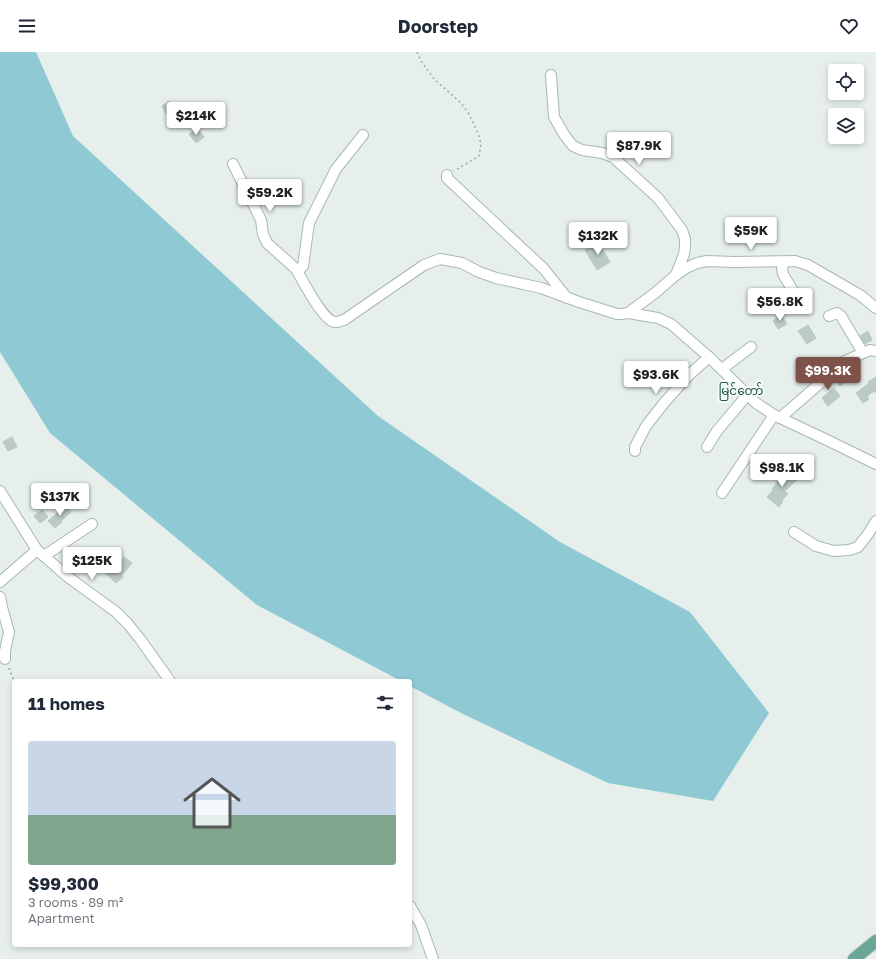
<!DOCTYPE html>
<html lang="en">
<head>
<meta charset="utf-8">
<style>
	body { margin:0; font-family:"Golos Text","Noto Sans Myanmar",sans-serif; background:#f2f2f3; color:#1f2937; height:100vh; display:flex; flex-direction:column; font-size:15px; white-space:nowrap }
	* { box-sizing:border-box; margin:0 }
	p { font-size:13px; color:#747a83 }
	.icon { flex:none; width:22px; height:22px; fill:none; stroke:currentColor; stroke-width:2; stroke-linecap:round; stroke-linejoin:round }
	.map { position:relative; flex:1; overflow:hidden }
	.details { position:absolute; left:12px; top:627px; width:400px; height:268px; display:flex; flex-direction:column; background:#fff; border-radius:4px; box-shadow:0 2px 6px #0003 }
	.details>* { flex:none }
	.buttons { position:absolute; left:828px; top:12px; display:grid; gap:8px }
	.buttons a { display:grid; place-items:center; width:36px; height:36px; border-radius:4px; background:#fff; box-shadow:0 2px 6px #0003; font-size:20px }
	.price { position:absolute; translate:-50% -34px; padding:0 9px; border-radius:4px; background:#fff; color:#222; font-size:13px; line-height:26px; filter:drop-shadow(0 1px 2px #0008) }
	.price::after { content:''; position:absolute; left:50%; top:24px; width:12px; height:9px; margin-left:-6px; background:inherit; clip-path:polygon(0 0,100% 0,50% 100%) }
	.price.on { background:#7f5249; color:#fff }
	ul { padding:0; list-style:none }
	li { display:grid; align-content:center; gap:8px; height:212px; padding:0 16px }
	li span { display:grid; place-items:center; height:124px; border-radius:4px; color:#555 }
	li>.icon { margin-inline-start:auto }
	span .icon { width:72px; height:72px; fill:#fffc; stroke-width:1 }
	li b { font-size:17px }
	h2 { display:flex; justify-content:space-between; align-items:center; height:48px; padding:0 16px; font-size:17px }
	header { display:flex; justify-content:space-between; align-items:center; height:52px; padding:0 16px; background:#fff; font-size:18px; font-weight:700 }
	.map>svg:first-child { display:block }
	.water { fill:#8ec9d4 }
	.building { fill:#bbcac4; stroke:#b8c9c2 }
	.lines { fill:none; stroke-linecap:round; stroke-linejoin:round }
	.minor-casing { stroke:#a8b8b2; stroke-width:12 }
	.major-casing { stroke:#c2cac8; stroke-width:14 }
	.path { stroke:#86b3a5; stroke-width:1.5; stroke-dasharray:2 3; stroke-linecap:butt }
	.minor { stroke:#fff; stroke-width:10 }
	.major { stroke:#6aa596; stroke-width:12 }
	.labels { text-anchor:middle; stroke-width:4; stroke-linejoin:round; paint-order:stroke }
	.quarter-label { font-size:12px; fill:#1f5548; stroke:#f7fbf9 }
</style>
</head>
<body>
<header><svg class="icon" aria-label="menu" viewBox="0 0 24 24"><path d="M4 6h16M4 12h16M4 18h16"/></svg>Doorstep<svg class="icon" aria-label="heart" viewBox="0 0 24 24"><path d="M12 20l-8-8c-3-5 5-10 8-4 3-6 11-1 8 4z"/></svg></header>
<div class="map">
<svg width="876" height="907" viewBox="0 0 876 907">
	<rect width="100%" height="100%" fill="#e6efeb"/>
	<!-- water -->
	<polygon class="water" points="0,0 36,0 73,84 378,364 560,490 690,560 769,661 713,749 608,731 461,661 410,634 410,629 401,629 257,553 50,381 0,300"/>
	<!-- building -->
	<g class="building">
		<polygon points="169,49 175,58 167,63 162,54"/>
		<polygon points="197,76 204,85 196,91 189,82"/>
		<polygon points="598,190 610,210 597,218 585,198"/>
		<polygon points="781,263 787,272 778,277 773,269"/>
		<polygon points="808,273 816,286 807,292 798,279"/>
		<polygon points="868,279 872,288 865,292 860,284"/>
		<polygon points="855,312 859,317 846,326 848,328 840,334 834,326 848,315"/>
		<polygon points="876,325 876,341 874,339 867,344 869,347 863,351 856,341 869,331 868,330"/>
		<polygon points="834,336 840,344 828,354 822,346"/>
		<polygon points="12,385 17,395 8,399 3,390"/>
		<polygon points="790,417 799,426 785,439 788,442 782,448 783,449 779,455 767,445 773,438 772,437 781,425"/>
		<polygon points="66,453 71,460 61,469 62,470 55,476 48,469"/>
		<polygon points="42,458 48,465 40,471 34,464"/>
		<polygon points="110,501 120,510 124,505 132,511 122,523 123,525 116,531 102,518 107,511 104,509"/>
	</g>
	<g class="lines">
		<defs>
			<g id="minor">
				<polyline points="551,23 554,65 565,84 573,94 582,98 602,101 613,105 658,146 682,178 685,187 685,195 684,202 676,223"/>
				<path d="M 363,83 L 336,117 L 309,171 L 303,214 L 300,217 L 296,217 C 301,226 324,270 335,270 C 337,271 342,268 344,268 L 424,213 L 440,207 L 462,211 L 479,220 L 496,226 L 541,236 L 579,250 L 617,262 L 621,262 L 628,261 L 658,266 L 671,272 L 709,305 L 756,351 L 774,363 L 829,389 L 876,412"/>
				<polyline points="233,112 261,168 263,182 267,191 296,217"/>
				<polyline points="447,123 447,126 449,128 544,217 567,246"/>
				<polyline points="784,210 782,216 783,222 803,256"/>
				<polyline points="628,261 655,241 676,223 686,216 697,211 707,209 734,210 795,209 808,213 860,243 876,256"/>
				<polyline points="829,264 837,261 841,264 863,301"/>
				<polyline points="722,317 751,295"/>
				<polyline points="780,366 818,333 828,323 845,309 870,298 876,299"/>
				<polyline points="707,395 717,379 748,342"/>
				<polyline points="635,399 635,395 646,374 664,351 688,324 709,305"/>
				<polyline points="0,439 37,498 68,525 116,560 128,572 140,587 170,629"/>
				<polyline points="722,441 774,363"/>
				<polyline points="794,480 816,494 834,499 849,498 858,495 868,482 876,469"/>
				<polyline points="44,504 92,472"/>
				<polyline points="0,530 37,498"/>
				<polyline points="0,545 2,555 9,580 5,599 5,607"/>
				<polyline points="410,854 421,873 433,907"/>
			</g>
			<polyline id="major" points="854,907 876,889"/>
		</defs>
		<!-- minor casing -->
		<use href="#minor" class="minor-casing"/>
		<!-- major casing -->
		<use href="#major" class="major-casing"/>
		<!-- path -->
		<g class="path">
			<polyline points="417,0 421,9 434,27 461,51 469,62 478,81 481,92 479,104 454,119"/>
			<polyline points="9,616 14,629"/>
		</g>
		<!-- minor -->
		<use href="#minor" class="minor"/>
		<!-- major -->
		<use href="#major" class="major"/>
	</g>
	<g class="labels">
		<!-- quarter labels -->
		<g class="quarter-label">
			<text x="741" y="343">မြင်တော်</text>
		</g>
	</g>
</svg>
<div class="buttons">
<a><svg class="icon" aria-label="locate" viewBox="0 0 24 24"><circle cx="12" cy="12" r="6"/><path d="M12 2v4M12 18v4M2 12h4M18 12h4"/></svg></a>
<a><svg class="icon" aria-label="layers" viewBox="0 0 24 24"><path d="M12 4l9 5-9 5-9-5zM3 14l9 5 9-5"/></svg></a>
</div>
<b class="price" style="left:196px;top:84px">$214K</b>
<b class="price" style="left:639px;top:114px">$87.9K</b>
<b class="price" style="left:270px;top:161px">$59.2K</b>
<b class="price" style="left:751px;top:199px">$59K</b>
<b class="price" style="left:598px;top:204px">$132K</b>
<b class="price" style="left:780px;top:270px">$56.8K</b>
<b class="price on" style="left:828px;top:339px">$99.3K</b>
<b class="price" style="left:656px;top:343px">$93.6K</b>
<b class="price" style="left:782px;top:436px">$98.1K</b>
<b class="price" style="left:60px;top:465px">$137K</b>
<b class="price" style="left:92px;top:529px">$125K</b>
<section class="details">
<h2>11 homes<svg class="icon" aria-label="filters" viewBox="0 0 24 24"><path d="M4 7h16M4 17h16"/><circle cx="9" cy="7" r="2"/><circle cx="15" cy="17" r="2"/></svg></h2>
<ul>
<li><span style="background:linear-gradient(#c9d6e8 60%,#7fa58c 0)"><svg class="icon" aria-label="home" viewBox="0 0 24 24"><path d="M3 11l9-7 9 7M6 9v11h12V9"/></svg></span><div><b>$99,300</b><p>3 rooms · 89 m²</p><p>Apartment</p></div></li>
</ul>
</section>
</div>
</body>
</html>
